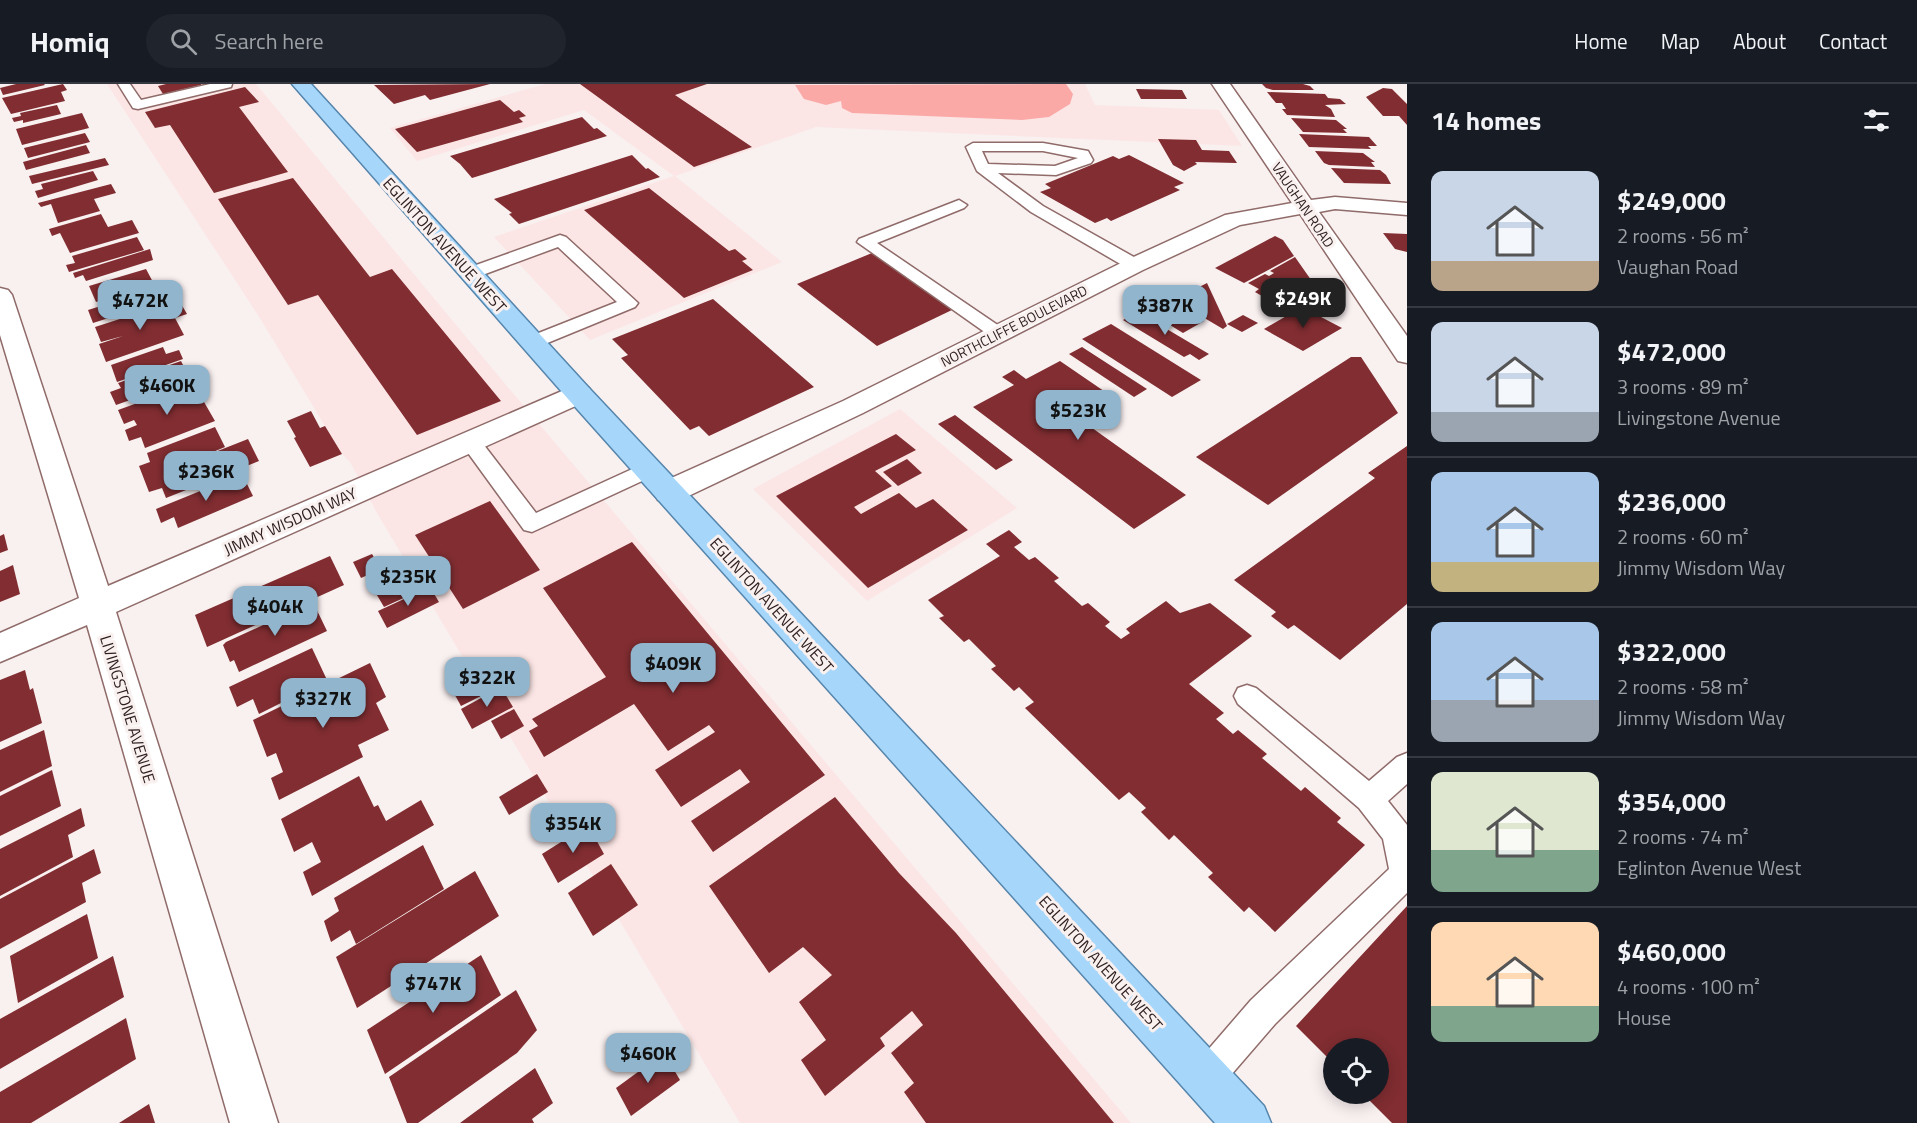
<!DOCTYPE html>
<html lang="en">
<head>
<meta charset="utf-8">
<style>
	body { margin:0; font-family:"Titillium Web",sans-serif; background:#20242c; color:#f1f3f6; height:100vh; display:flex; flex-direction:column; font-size:22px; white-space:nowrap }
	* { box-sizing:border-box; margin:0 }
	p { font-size:20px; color:#9ea1a6 }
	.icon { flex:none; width:33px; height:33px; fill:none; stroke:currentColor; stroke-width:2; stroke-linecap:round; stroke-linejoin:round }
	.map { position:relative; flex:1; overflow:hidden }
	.sheet { display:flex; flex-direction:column; background:#171b24; width:510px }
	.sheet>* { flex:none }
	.tools { position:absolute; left:1323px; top:954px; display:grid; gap:12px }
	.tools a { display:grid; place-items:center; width:66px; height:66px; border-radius:50%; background:#171b24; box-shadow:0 3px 15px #0003; font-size:30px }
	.price { position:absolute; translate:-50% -51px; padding:0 14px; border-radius:12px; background:#90b5cd; color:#111; font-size:20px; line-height:39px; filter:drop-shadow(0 2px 3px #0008) }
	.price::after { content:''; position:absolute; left:50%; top:36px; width:18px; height:14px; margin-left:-9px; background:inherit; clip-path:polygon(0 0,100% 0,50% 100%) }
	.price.current { background:#222; color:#fff }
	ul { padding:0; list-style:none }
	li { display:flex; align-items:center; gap:18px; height:150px; padding:0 24px }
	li+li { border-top:2px solid #363941 }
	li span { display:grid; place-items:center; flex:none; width:168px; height:120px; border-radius:12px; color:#555 }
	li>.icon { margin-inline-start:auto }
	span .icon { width:72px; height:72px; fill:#fffc; stroke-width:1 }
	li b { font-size:26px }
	h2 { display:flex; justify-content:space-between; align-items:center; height:72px; padding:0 24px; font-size:26px }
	header { display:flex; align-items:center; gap:36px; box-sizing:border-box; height:84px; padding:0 30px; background:#171b24; border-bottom:2px solid #363941 }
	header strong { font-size:28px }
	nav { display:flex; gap:33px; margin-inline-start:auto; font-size:21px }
	.search { width:420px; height:54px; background:#20242c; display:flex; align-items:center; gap:15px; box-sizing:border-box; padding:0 21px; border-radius:33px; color:#9ea1a6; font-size:22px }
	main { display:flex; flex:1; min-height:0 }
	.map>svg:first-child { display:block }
	.built { fill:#fbe6e5 }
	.green { fill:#faa9a7 }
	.building { fill:#812d31 }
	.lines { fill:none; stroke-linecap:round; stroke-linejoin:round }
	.service-casing { stroke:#8f6b69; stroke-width:3 }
	.minor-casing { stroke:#8f6b69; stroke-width:3 }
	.primary-casing { stroke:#5585ab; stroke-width:3 }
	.service { fill:#fff; fill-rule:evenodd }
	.minor { fill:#fff; fill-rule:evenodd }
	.primary { fill:#a6d7fb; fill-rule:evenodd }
	.labels { text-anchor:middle; stroke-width:6; stroke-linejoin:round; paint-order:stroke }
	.far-street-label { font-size:14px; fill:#2d1e1d; stroke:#f9f0f0 }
	.street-label { font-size:16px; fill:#2d1e1d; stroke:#f9f0f0 }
</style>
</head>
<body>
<header>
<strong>Homiq</strong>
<div class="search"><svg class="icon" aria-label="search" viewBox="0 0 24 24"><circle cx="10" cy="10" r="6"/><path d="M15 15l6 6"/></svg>Search here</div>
<nav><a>Home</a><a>Map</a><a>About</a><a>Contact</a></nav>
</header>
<main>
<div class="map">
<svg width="1407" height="1039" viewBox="0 0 1407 1039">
	<rect width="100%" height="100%" fill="#f9f0f0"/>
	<!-- built -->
	<g class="built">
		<polygon points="107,0 256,0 506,301 1131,1039 740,1039 377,429 350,378 342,370 258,231"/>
		<polygon points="545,0 1085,0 1095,21 1219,26 1242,62 816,43 675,92 782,178 590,256 494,153 674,92 584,26 417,77 390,44"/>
		<polygon points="900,325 1017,424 867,517 753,405"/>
	</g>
	<!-- green -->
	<polygon class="green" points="1066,0 1073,10 1070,20 1049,33 1022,36 852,29 842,24 841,17 826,21 804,15 795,1"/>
	<!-- building -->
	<g class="building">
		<polygon points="16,0 44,0 45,1 3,11 0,4"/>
		<polygon points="63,0 67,6 61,8 65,17 11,30 2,14"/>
		<polygon points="166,0 201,0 201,1 163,10 158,2"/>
		<polygon points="490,0 430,16 425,11 394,20 374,1"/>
		<polygon points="580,0 707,0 675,11 752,63 694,83"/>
		<polygon points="1262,0 1303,0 1310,2 1314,6 1273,6 1266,4"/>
		<polygon points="245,3 259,18 239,23 288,88 214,109 170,41 155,44 145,28"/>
		<polygon points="1383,4 1392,5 1407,20 1407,41 1399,32 1383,32 1366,13"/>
		<polygon points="1136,5 1182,6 1187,15 1141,15"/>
		<polygon points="1267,8 1325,10 1328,14 1340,15 1346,20 1325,21 1331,25 1335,33 1287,31 1282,25 1286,25 1282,19 1276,19"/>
		<polygon points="500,16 514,28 519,26 526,32 519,34 523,38 417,68 395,45"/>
		<polygon points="57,21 61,30 23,39 23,36 14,38 12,34 21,32 20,29"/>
		<polygon points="82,29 89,44 22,61 16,45"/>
		<polygon points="582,33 594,45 597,44 607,52 472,94 460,80 450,72"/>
		<polygon points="1291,34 1336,36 1347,45 1343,45 1347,49 1303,48"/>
		<polygon points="85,49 90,58 28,74 24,64"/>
		<polygon points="1299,50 1369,53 1377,62 1368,62 1371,65 1309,63"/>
		<polygon points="1158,55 1196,56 1202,66 1229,67 1237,79 1195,78 1197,80 1184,87 1173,81"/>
		<polygon points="86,61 90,69 26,86 23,78"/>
		<polygon points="1315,67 1363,69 1375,78 1371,78 1375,83 1329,81 1324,79"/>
		<polygon points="632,71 646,85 648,84 660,93 519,140 509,130 512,129 494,115"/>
		<polygon points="1129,71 1184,99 1174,103 1180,106 1111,137 1107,134 1095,139 1040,108 1051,104 1045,100 1113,72 1119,75"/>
		<polygon points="105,74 109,81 32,100 29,92"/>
		<polygon points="1331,84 1380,86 1386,91 1391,100 1344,99"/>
		<polygon points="93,87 98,96 38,114 35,107 43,105 41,100"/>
		<polygon points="293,94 370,193 392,185 501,317 417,351 318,211 288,221 218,115"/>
		<polygon points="111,100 116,109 94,115 100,127 58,139 51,120 41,123 38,119"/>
		<polygon points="649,104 729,167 735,165 747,175 742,177 753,186 684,214 584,126"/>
		<polygon points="101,130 108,143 132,136 139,149 70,169 60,149 52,152 49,145"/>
		<polygon points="1383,149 1407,150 1407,168 1395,165"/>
		<polygon points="1275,152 1283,156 1294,172 1244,199 1215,184"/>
		<polygon points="137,153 144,166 69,188 66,181 75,179 72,172"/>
		<polygon points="150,165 153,176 86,197 83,191 75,194 73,189"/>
		<polygon points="872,169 954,225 877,262 797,200"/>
		<polygon points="1295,173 1316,203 1287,220 1274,213 1269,216 1255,208 1259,205 1248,199 1265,190 1269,192 1274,189 1270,187"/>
		<polygon points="146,185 154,200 96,218 89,202"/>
		<polygon points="1207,199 1227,242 1223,245 1174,216"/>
		<polygon points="171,200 174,207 163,210 165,216 93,239 88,226"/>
		<polygon points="1159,211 1204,237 1183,249 1139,222"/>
		<polygon points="713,215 814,303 709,352 699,342 690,346 621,274 628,271 612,255"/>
		<polygon points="180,218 187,230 175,234 184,251 106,278 99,260 123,252 101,258 95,243 157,223 158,225"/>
		<polygon points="1302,223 1342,244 1303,267 1264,245"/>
		<polygon points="1138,228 1209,270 1199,276 1190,270 1184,273 1123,236"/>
		<polygon points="1243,231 1258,239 1242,248 1227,240"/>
		<polygon points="1111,240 1201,296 1172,313 1082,255"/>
		<polygon points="163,263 166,270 179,266 183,275 117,298 111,281"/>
		<polygon points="1082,263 1147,305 1134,313 1069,270"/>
		<polygon points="1351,273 1361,273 1398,329 1268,421 1196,373"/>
		<polygon points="181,277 190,295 116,321 110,308 121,304 118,299"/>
		<polygon points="1060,277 1117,316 1081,336 1186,411 1134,445 973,323 1014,301 1002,293 1014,286 1026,295"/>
		<polygon points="193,299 215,337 145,364 141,353 129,357 125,346 137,341 134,336 124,340 118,326"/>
		<polygon points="311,327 320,344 325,342 342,370 310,383 294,354 296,353 287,337"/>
		<polygon points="955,331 1013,376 996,386 938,340"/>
		<polygon points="215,343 225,363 172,385 248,355 259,377 166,414 162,404 149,408 139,382 150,378 147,369"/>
		<polygon points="896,350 916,366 875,387 892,402 854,423 861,430 899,409 916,424 933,415 968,446 868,504 776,412"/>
		<polygon points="1407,362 1407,520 1340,576 1294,541 1288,545 1271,532 1276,528 1234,496 1375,394 1368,389"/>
		<polygon points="907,375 922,389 898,402 883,388"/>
		<polygon points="242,390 253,412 178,444 174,433 161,439 156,425"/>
		<polygon points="490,417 540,486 463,525 415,451"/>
		<polygon points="1009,446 1022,458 1014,463 1029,476 1035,473 1059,494 1054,497 1082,522 1088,519 1110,538 1105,542 1121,555 1130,549 1126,545 1166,517 1180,529 1210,519 1252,552 1189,600 1224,629 1216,635 1233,650 1238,646 1267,670 1262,674 1301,707 1305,703 1341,734 1337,738 1365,761 1275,848 1249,823 1244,828 1208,793 1213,789 1174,751 1169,756 1141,728 1146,724 1129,708 1119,716 1025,624 1034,618 1019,603 1014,607 991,585 996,582 969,555 964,558 939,534 944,532 928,516 1000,472 986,460"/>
		<polygon points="4,450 8,466 0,469 0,452"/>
		<polygon points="632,458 825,691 713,768 691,737 750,698 740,685 681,723 655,686 715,648 709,641 668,667 634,620 544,673 529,647 538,642 532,635 606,593 543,504"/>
		<polygon points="372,470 381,485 361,494 353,478"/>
		<polygon points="330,472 344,501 207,563 195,531"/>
		<polygon points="420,476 434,500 384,523 374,506 388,500 384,492"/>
		<polygon points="13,481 20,510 0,518 0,487"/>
		<polygon points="430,503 439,518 387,544 378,527"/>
		<polygon points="313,518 327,547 239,588 234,576 230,578 223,561 226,558"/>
		<polygon points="312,564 327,596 259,630 253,615 237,623 229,603"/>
		<polygon points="370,579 386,613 376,619 389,646 358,661 363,673 279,716 271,694 283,688 276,669 267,673 253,636"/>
		<polygon points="489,582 501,602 461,622 450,602"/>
		<polygon points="25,586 30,606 33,604 42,639 0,658 0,596"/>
		<polygon points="501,603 513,623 472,645 461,625"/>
		<polygon points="514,625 524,642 501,655 491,637"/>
		<polygon points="44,646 52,682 0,708 0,666"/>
		<polygon points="52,686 61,722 0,752 0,712"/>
		<polygon points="537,690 548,708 509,731 499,713"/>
		<polygon points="359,692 374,723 378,721 386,737 421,716 434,741 312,812 303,788 321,778 312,758 294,768 281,735"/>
		<polygon points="835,713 899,789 956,849 1114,1039 926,1039 904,1008 914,999 891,969 923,941 912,927 880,954 885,962 825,1012 801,976 826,956 799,918 832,891 803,863 769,889 709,802"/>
		<polygon points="81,724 85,742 68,751 73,773 0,812 0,765"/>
		<polygon points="588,741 604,770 558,799 542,770"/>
		<polygon points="423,761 444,805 356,860 350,846 331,858 324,837 339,827 334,814"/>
		<polygon points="94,765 101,789 82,799 86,818 0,865 0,815"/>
		<polygon points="611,780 638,821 593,852 568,809"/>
		<polygon points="475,787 499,832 357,924 336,873"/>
		<polygon points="1407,822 1407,1039 1392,1039 1363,1010 1378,1010 1378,964 1334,964 1334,980 1296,942"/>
		<polygon points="87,830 98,874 18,919 10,872"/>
		<polygon points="481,871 501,911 385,990 367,946"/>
		<polygon points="113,872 124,913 0,985 0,935"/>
		<polygon points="516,906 537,946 517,969 418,1039 407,1039 389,993"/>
		<polygon points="126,934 136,975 31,1039 0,1039 0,1008"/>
		<polygon points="664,969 680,996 631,1032 616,1004"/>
		<polygon points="535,984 553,1019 532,1035 534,1039 460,1039"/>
		<polygon points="149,1020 155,1039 119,1039"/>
	</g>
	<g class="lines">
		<defs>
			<g id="service">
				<polygon points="118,0 130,0 141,16 210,0 232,0 231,3 138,25 133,24"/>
				<path d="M 973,59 L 1043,59 L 1088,67 L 1093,76 L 1091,79 L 1056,91 L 998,89 L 1043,122 L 1141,177 L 1143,181 L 1141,185 L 1129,185 L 1031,128 L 977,87 L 966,63 ZM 982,67 L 1043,67 L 1078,74 L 1055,82 L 988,80 Z"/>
				<polygon points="959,116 967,121 964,124 877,159 1005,246 1008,250 1005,254 993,254 857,158 859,155"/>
				<polygon points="560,151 566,153 638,219 635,223 540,262 526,262 524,258 526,254 617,218 558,163 477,193 465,193 463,189 465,185"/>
				<polygon points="470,350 477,352 536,429 641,381 648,378 655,381 659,386 655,391 532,448 524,446 463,362 460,357 463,352"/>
				<polygon points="1247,601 1256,604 1369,697 1397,673 1407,669 1407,700 1388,717 1407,741 1407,809 1275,940 1218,1006 1206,1011 1194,1006 1189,994 1194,982 1251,916 1389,785 1383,755 1359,724 1238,620 1234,612 1238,604"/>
			</g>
			<g id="minor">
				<polygon points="1212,0 1230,0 1311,116 1335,113 1407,119 1407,131 1335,125 1319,128 1407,252 1407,279 1398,277 1300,130 1240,141 1143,186 863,329 680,416 669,419 658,416 654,408 658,400 843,317 1127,176 1225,131 1292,119"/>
				<polygon points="0,204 8,206 12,211 108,502 569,304 579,301 589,304 592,310 589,316 116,528 278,1039 230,1039 87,541 0,578 0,549 79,514 0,251"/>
			</g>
			<polygon id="primary" points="292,0 311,0 589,304 1264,1022 1271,1039 1215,1039 569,316"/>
		</defs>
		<!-- service casing -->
		<use href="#service" class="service-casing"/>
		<!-- minor casing -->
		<use href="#minor" class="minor-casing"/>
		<!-- primary casing -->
		<use href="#primary" class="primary-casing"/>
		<!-- service -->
		<use href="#service" class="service"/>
		<!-- minor -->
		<use href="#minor" class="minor"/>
		<!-- primary -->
		<use href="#primary" class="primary"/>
	</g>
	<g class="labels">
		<!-- far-street labels -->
		<g class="far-street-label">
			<text transform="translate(1303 121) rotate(56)" y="5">VAUGHAN ROAD</text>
			<text transform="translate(1014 242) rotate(-27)" y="5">NORTHCLIFFE BOULEVARD</text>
		</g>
		<!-- street labels -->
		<g class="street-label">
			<text transform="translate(445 161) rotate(48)" y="6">EGLINTON AVENUE WEST</text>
			<text transform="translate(290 437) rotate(-24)" y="6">JIMMY WISDOM WAY</text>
			<text transform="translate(772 521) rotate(48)" y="6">EGLINTON AVENUE WEST</text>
			<text transform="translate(128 625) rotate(73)" y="6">LIVINGSTONE AVENUE</text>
			<text transform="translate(1101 879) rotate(48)" y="6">EGLINTON AVENUE WEST</text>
		</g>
	</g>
</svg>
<div class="tools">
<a><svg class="icon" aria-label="locate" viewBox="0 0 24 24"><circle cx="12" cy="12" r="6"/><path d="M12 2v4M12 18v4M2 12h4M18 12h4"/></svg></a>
</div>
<b class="price current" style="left:1303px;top:245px">$249K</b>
<b class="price" style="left:140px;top:247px">$472K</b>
<b class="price" style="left:1165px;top:252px">$387K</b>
<b class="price" style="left:167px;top:332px">$460K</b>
<b class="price" style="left:1078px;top:357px">$523K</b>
<b class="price" style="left:206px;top:418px">$236K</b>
<b class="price" style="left:408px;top:523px">$235K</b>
<b class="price" style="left:275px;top:553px">$404K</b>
<b class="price" style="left:673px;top:610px">$409K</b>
<b class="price" style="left:487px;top:624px">$322K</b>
<b class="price" style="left:323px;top:645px">$327K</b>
<b class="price" style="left:573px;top:770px">$354K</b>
<b class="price" style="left:433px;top:930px">$747K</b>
<b class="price" style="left:648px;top:1000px">$460K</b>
</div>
<section class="sheet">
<h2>14 homes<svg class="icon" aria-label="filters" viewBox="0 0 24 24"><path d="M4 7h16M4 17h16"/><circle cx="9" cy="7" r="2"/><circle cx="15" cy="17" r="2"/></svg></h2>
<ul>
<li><span style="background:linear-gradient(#c9d6e8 75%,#b9a48a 0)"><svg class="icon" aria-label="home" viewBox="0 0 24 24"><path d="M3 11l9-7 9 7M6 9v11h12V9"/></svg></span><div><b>$249,000</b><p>2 rooms · 56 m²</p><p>Vaughan Road</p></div></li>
<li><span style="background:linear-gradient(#c9d6e8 75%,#9aa5b1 0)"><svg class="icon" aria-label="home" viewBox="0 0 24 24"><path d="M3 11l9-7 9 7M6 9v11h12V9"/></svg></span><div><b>$472,000</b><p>3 rooms · 89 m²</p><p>Livingstone Avenue</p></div></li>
<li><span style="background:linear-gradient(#a9c7e8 75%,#c2b280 0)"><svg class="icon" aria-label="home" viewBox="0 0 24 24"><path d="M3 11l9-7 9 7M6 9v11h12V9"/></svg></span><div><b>$236,000</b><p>2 rooms · 60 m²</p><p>Jimmy Wisdom Way</p></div></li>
<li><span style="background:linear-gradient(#a9c7e8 65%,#9aa5b1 0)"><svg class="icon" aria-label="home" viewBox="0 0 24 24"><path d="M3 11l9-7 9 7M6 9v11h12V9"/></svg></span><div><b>$322,000</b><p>2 rooms · 58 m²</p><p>Jimmy Wisdom Way</p></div></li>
<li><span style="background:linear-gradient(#dfe7d0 65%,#7fa58c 0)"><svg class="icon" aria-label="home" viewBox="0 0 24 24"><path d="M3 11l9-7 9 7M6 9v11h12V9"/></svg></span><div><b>$354,000</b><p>2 rooms · 74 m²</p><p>Eglinton Avenue West</p></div></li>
<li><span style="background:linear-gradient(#ffd9b3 70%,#7fa58c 0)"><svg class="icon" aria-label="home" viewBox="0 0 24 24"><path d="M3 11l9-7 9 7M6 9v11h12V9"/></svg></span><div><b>$460,000</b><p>4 rooms · 100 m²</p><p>House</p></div></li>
</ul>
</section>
</main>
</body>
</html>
